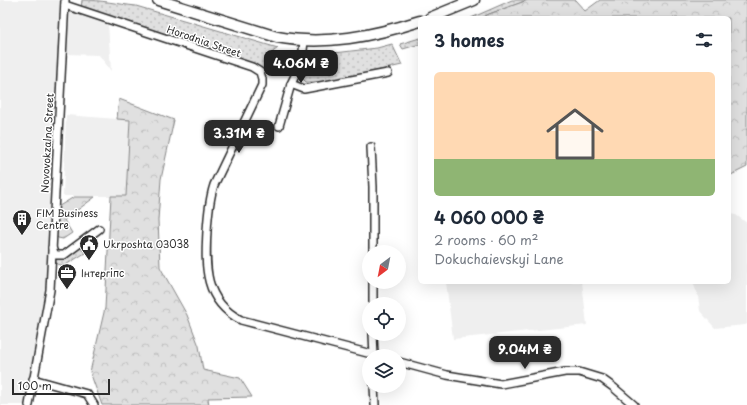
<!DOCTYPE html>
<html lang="en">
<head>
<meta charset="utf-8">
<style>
	body { margin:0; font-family:"Playpen Sans",sans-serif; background:#f2f2f3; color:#1f2937; height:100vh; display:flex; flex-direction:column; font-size:15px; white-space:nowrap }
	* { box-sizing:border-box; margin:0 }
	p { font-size:13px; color:#747a83 }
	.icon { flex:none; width:22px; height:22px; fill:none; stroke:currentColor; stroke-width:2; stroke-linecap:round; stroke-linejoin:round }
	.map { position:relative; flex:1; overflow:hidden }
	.side { position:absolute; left:418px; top:16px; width:313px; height:268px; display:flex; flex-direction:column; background:#fff; border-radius:6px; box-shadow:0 4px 16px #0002 }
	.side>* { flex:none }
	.needle { width:26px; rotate:212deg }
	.buttons { position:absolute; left:362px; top:245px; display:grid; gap:8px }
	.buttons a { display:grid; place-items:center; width:44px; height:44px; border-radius:50%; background:#fff; box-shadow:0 4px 16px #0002; font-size:20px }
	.scale { position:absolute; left:12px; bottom:10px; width:98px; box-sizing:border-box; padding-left:4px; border:2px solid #2b2b2b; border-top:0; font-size:11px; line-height:14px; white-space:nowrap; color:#2b2b2b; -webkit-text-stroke:3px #fff; paint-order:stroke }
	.price { position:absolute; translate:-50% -34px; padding:0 9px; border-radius:8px; background:#2b2b2b; color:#fff; font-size:13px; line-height:26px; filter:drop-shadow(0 1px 2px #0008) }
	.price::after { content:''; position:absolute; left:50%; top:24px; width:12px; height:9px; margin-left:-6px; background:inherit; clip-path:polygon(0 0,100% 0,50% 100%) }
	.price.on { background:#222; color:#fff }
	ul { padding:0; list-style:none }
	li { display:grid; align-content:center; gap:8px; height:212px; padding:0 16px }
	li span { display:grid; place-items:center; height:124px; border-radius:6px; color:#555 }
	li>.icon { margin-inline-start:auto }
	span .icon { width:72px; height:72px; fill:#fffc; stroke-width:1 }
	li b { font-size:17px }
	h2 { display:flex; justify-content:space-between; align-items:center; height:48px; padding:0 16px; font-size:17px }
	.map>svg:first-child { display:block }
	.built { fill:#efefef }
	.grass { fill:url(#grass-dots); stroke:#868686 }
	.forest { fill:url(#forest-crowns); stroke:#868686 }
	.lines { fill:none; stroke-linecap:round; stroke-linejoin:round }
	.street-casing { stroke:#2b2b2b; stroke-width:10 }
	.secondary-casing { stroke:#2b2b2b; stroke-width:13 }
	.street { stroke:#fff; stroke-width:7 }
	.secondary { stroke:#fff; stroke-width:10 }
	.labels { text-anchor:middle; stroke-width:3; stroke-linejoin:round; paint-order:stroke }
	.street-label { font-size:10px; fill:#2b2b2b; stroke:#fff }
	.poi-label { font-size:10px; fill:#2b2b2b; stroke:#fff; text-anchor:start }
</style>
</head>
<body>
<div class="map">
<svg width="747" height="405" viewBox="0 0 747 405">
	<defs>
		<pattern id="grass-dots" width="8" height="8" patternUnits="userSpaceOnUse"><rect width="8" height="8" fill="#e0e0e0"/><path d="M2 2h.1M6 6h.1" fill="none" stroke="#c0c0c0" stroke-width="1.8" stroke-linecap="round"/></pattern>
		<pattern id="forest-crowns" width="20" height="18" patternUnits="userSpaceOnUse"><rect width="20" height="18" fill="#e0e0e0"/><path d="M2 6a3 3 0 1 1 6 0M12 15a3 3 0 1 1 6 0" fill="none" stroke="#c0c0c0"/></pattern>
	</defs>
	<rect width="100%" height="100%" fill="#fff"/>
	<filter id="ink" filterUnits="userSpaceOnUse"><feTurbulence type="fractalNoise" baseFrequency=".025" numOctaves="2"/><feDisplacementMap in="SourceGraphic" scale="8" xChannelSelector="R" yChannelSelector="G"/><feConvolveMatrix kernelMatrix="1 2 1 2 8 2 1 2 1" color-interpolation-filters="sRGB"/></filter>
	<g filter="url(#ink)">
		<!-- built -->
		<g class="built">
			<polygon points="0,0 61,0 46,288 33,355 29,405 0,405"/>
			<polygon points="74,11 108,23 111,71 99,55 65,54 67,17 70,13"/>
			<polygon points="66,115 130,120 126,196 63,196"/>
			<polygon points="729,214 736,215 747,223 747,324 745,325 715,328 700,311 698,296 693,282 729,282"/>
			<polygon points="446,282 582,282 587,325 453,339"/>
		</g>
		<!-- grass -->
		<g class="grass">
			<path d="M 82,0 C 102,0 117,4 136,6 L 278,48 L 269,55 L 273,70 L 267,74 L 261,68 L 191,43 L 187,37 L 171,32 L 166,34 L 81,8 Z"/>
			<polygon points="512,0 528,0 489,14 482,18 471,18"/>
			<polygon points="420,38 420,44 403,49 400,44"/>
			<polygon points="392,44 402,65 328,82 306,82 300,76 309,56 377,48"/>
			<polygon points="80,246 85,253 64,266 57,264 55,258"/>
		</g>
		<!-- forest -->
		<g class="forest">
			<polygon points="528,0 575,0 585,11 600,0 747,0 747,167 729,176 729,18 482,18 489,14"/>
			<polygon points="119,99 174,120 161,179 158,220 160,267 187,315 199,346 203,370 240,378 252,397 208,398 209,405 102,405 90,372 105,308 111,196 126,196 130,120 117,119"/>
			<polygon points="74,197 95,197 64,220 72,233 63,239 58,238 55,235 56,208"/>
		</g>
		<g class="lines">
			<defs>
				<g id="street">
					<path d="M 65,5 L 252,67 L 260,72 L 262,79 L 262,85 L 214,185 C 209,200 208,215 207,231 C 205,267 204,301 241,320 L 379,356"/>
					<polyline points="291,84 304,89 388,73"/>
					<polyline points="279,126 291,84 302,61 304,41"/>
					<polyline points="371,147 373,187 373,252"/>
					<polyline points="52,248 55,255 64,255 99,229"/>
					<polyline points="373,282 373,304"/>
					<polyline points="373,334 374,356"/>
					<polyline points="399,362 447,375 501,384 565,372 579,372 602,379 613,387 634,405"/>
					<polyline points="33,379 87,394 94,405"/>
					<polyline points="374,386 375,405"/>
					<polyline points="29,405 50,290 65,0"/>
				</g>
				<g id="secondary">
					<path d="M 158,0 L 277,37 C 325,46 373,36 420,21"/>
					<polyline points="430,18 474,0"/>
				</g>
			</defs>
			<!-- street casing -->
			<use href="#street" class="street-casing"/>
			<!-- secondary casing -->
			<use href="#secondary" class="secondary-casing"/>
			<!-- street -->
			<use href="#street" class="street"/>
			<!-- secondary -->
			<use href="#secondary" class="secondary"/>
		</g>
	</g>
	<!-- icons -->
	<defs>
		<symbol id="building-pin" viewBox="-11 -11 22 30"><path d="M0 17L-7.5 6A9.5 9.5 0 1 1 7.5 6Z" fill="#2b2b2b" stroke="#fff"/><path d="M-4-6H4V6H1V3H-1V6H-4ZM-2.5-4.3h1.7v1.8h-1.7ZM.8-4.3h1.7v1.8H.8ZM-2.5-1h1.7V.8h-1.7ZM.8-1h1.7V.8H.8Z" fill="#fff"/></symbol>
		<symbol id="civic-pin" viewBox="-11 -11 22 30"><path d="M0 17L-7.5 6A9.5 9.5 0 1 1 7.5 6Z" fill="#2b2b2b" stroke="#fff"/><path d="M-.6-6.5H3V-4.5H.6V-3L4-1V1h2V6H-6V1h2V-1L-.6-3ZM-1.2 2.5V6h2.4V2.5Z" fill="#fff"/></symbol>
		<symbol id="office-pin" viewBox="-11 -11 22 30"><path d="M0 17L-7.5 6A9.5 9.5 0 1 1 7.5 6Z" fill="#2b2b2b" stroke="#fff"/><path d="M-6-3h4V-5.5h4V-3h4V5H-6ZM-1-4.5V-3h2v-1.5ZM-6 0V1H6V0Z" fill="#fff"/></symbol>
	</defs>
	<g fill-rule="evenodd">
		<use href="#building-pin" x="11" y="208" width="22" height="30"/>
		<use href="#civic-pin" x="78" y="233" width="22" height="30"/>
		<use href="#office-pin" x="56" y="262" width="22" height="30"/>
	</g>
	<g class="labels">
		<!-- street labels -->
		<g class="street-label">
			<text transform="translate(204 41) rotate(19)" y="4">Horodnia Street</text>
			<text transform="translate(47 143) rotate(-87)" y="4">Novovokzalna Street</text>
		</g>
		<!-- poi labels -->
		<g class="poi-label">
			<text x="36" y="217">FIM Business<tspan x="36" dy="12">Centre</tspan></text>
			<text x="103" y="248">Ukrposhta 03038</text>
			<text x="81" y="277">Інтергіпс</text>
		</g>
	</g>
</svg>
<div class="buttons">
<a><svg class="needle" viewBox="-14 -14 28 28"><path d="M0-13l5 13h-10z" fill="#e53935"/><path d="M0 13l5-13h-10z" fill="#747a83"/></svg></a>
<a><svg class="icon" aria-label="locate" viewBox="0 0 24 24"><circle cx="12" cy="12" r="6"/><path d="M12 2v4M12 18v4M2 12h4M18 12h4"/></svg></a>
<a><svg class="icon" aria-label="layers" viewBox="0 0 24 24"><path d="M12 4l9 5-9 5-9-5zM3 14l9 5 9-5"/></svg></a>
</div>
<div class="scale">100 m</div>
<b class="price on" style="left:301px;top:84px">4.06M ₴</b>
<b class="price" style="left:239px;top:154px">3.31M ₴</b>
<b class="price" style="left:525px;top:370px">9.04M ₴</b>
<section class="side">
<h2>3 homes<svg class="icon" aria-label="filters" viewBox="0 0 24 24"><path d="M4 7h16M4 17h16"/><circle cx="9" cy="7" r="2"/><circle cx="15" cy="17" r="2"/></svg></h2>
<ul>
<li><span style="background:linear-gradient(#ffd9b3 70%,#8fb573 0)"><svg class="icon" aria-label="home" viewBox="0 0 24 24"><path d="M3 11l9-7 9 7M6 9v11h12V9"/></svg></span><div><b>4 060 000 ₴</b><p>2 rooms · 60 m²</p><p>Dokuchaievskyi Lane</p></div></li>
</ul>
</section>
</div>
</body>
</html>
